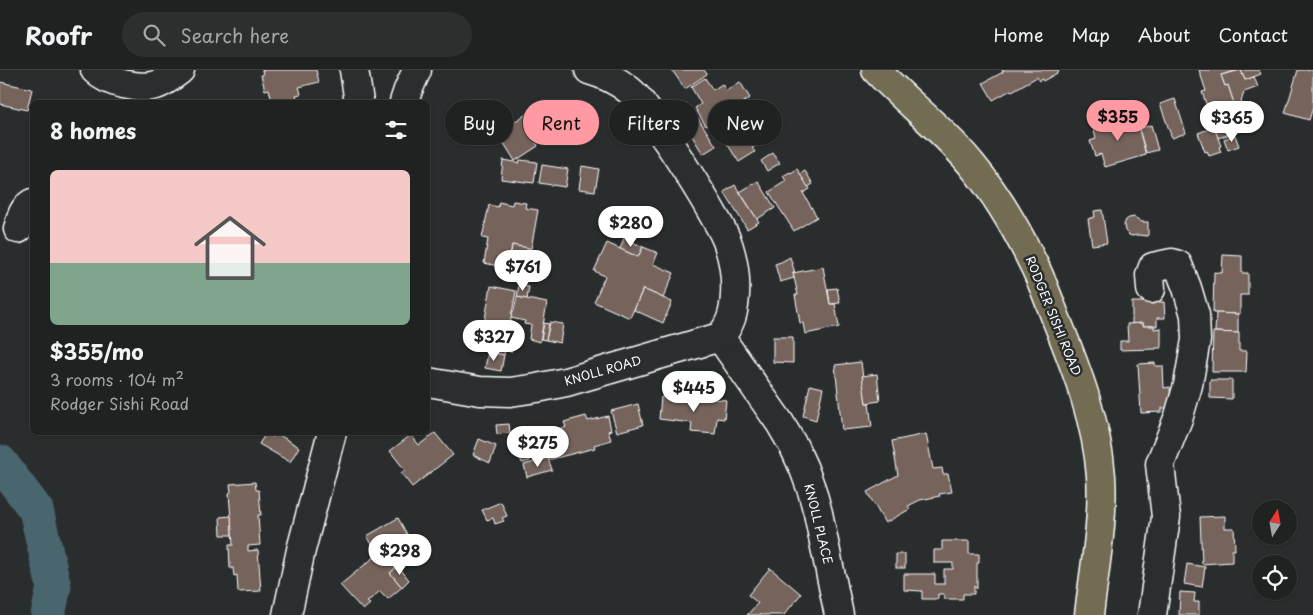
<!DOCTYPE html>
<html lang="en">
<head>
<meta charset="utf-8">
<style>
	body { margin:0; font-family:"Playpen Sans",sans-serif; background:#2d2f2f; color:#f1f3f6; height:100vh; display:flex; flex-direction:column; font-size:19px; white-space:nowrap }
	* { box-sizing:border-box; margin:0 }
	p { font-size:16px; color:#a2a4a5 }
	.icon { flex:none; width:28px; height:28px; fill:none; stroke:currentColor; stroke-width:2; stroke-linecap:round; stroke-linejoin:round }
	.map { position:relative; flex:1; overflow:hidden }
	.panel { position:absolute; left:30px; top:30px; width:400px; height:335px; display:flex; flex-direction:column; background:#202222; border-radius:8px; box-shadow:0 1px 4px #0004,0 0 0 1px #3d3f40 }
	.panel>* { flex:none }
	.hud { position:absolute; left:445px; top:30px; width:475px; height:45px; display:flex; gap:10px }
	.needle { width:32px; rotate:11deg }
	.tools { position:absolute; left:1252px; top:430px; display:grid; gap:10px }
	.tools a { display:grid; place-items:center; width:45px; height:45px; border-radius:50%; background:#202222; box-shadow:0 1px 4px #0004,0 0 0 1px #3d3f40; font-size:25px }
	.price { position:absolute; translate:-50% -42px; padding:0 11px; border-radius:18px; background:#fff; color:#222; font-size:16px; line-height:32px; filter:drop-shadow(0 1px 2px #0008) }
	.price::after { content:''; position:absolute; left:50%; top:30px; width:15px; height:11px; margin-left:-8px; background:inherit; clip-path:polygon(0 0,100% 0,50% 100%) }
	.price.active { background:#ff9aa2; color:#111 }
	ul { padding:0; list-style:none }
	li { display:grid; align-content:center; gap:10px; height:265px; padding:0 20px }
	li span { display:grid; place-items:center; height:155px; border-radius:8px; color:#555 }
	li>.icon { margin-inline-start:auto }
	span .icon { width:90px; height:90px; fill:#fffc; stroke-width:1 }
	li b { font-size:21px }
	h2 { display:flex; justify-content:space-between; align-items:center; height:60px; padding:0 20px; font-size:21px }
	.tag { padding:0 18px; border-radius:22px; background:#202222; box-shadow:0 1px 4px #0004,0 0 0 1px #3d3f40; font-size:18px; line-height:45px }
	.tag.active { background:#ff9aa2; color:#111 }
	header { display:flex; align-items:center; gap:30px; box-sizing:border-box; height:70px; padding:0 25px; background:#202222; border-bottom:1px solid #3d3f40 }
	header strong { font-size:24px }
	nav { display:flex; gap:28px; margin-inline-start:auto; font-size:18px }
	.search { width:350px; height:45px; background:#2d2f2f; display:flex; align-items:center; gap:12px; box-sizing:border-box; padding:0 18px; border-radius:28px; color:#a2a4a5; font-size:19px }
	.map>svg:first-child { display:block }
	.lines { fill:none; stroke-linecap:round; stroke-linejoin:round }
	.river { stroke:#48656d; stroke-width:35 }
	.building { fill:#74635b; stroke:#fff }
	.minor-casing { stroke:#fff; stroke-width:31 }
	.major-casing { stroke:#fff; stroke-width:31 }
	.minor { stroke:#2a2d2e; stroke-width:28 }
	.major { stroke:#726c52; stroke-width:28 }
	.labels { text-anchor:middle; stroke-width:5; stroke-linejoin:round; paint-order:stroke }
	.street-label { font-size:12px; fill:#fff; stroke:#2a2d2e }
</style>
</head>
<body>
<header>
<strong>Roofr</strong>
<div class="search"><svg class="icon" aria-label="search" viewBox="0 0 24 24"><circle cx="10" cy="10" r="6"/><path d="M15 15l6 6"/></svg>Search here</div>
<nav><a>Home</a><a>Map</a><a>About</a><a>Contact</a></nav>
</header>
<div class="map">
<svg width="1313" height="545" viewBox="0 0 1313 545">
	<rect width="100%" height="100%" fill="#2a2d2e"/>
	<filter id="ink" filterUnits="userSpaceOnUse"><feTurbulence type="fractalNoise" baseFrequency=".02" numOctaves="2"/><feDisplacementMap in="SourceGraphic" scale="10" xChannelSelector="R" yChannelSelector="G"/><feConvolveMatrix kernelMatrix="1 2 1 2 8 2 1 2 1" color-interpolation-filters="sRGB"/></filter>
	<g filter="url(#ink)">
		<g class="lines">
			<!-- river -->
			<polyline class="river" points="0,392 36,440 54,517 48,545"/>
		</g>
		<!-- building -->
		<g class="building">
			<polygon points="262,0 316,0 319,12 299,17 301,24 296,25 298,32 272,32 269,19 265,20 261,5 263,5"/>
			<polygon points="672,0 704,0 707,4 685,19"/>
			<polygon points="1002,0 1058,0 1059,2 1043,11 1042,9 1039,11 1037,7 1012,21 1011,20 993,30 983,13 1003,2"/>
			<polygon points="1199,0 1239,0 1221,5 1225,16 1228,15 1243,60 1218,68 1202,22 1206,21"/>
			<polygon points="1241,0 1245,10 1254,7 1258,17 1244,22 1241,32 1243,37 1236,39 1228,15 1225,16 1221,5"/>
			<polygon points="1241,0 1259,0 1261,4 1245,10"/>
			<polygon points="1298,0 1313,0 1313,37 1309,50 1285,43"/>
			<polygon points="705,8 713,20 722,14 726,21 740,12 750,28 729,42 742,62 746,59 757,75 752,78 755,82 739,92 713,52 706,56 695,38 701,34 691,17"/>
			<polygon points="0,12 32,19 27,40 0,34"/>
			<polygon points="1175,29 1186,63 1172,68 1160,34"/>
			<polygon points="686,34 696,50 682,59 672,43"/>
			<polygon points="540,36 553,59 535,70 538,76 515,91 499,65 514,56 512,53"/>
			<polygon points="1125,47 1127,55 1137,52 1146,85 1105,97 1101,84 1095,86 1090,71 1096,69 1093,56"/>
			<polygon points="698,48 716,76 703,84 686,56"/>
			<polygon points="761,53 768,65 755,73 746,58 751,55 753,58"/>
			<polygon points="1151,55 1158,80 1146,83 1139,59"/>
			<polygon points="1214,57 1221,76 1219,77 1221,82 1209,86 1207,81 1205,82 1198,63"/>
			<polygon points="1235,65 1239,76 1228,80 1224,69"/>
			<polygon points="773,83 780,93 767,101 761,91"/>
			<polygon points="503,90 519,93 520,90 537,92 534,113 501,109"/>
			<polygon points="542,95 568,99 565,117 539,113"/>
			<polygon points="582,96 599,99 595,121 579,119"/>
			<polygon points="797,99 810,119 803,123 817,147 794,161 769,122 786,111 783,106 790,102 791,103"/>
			<polygon points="805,101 813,114 808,117 800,104"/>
			<polygon points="758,111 775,138 757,149 740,122"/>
			<polygon points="735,115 759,152 747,159 724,122"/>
			<polygon points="513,131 526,133 525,138 538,140 531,179 512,175 508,198 484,193 488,169 482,168 489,135 498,137 499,132 512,135"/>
			<polygon points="1102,140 1107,173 1092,175 1088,149 1095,147 1094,141"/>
			<polygon points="1134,147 1142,152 1148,152 1148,166 1138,165 1132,166 1129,165 1125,161 1124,155 1126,150 1129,148"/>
			<polygon points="624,168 643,177 638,187 620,179"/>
			<polygon points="607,173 638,187 643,177 658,183 653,194 674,203 663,228 643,219 630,248 594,232 605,206 594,201"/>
			<polygon points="512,175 529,178 527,186 511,183"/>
			<polygon points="1223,185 1242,186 1242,203 1248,203 1248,225 1240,225 1240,244 1213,243 1214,202 1222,203"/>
			<polygon points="790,187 795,203 793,203 794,208 780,212 775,194 781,192"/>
			<polygon points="823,197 830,234 835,234 839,257 805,264 803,253 800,253 795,225 798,225 793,203"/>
			<polygon points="519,215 529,217 527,229 517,227"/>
			<polygon points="491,216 516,221 509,260 515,261 511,282 505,280 504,285 486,281 487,277 480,276"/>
			<polygon points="837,218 840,233 830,234 828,219"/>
			<polygon points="643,219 672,232 663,253 634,240"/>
			<polygon points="517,227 547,233 540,272 529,269 531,255 524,254 525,251 511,248 512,241 514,241"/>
			<polygon points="1132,232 1164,232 1165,248 1157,248 1157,256 1143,256 1143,253 1132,254"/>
			<polygon points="1216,243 1238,244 1238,263 1215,262"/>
			<polygon points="550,252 563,254 560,273 546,270"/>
			<polygon points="544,253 549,254 546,270 541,269"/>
			<polygon points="1143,253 1143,256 1154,256 1154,259 1161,258 1161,278 1156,278 1156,279 1120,280 1120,271 1128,271 1127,254"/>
			<polygon points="465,256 476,258 476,256 483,258 480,276 462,272"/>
			<polygon points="1213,262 1239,263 1239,281 1247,281 1246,302 1212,302"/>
			<polygon points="773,267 793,267 793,293 773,292"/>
			<polygon points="488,282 504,285 501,301 485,298"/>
			<polygon points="861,292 866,333 869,333 872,357 842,360 835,295"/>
			<polygon points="1155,293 1155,296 1163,296 1164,318 1170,317 1171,338 1162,338 1162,342 1141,343 1138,294"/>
			<polygon points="877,304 880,331 866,333 862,306"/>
			<polygon points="1210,310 1232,310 1232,329 1210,328"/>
			<polygon points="810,315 823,318 816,350 803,346"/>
			<polygon points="661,327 694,330 694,327 726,330 724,349 717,348 715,364 691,362 692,353 659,349"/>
			<polygon points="638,334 643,355 617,362 611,341"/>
			<polygon points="586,346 588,351 608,346 611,360 608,361 611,370 594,375 595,378 544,391 536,366 566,357 564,352"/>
			<polygon points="509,354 510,363 497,364 496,355"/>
			<polygon points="534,361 538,375 525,379 521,364"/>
			<polygon points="266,363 273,367 276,363 299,377 290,392 259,374"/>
			<polygon points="435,363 453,385 412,417 401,403 405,400 390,381 411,365 419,375"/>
			<polygon points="926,364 933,399 942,398 943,404 948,404 952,422 939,424 940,426 920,430 908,436 910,439 885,453 867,422 898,405 892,371"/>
			<polygon points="479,369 496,376 490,393 473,385"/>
			<polygon points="528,381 530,391 522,393 519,384"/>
			<polygon points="548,388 552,400 527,407 524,395"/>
			<polygon points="255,412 256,420 259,420 261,445 258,445 260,475 248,476 248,481 258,480 261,521 238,522 237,505 234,506 233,498 230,498 229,475 233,475 229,423 231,422 230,414"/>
			<polygon points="501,432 507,446 502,448 504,451 495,454 493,448 487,450 482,440"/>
			<polygon points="231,446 232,465 221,465 220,447"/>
			<polygon points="1225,446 1225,458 1234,458 1235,480 1232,480 1232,492 1202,494 1200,447"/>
			<polygon points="398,448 414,477 402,484 396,474 378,484 367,466"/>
			<polygon points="942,471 969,471 969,484 979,484 979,493 977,493 977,519 974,516 974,524 963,524 963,529 944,529 944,524 938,524 938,529 922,529 922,521 904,520 904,504 935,504 935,514 944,514 944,499 953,499 953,493 934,493 934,480 942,480"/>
			<polygon points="384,480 398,496 390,503 402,517 388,529 380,521 367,532 370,534 363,540 340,515 378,484"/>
			<rect x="896" y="484" width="9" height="14"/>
			<polygon points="1187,494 1205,497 1202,517 1184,514"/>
			<polygon points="398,496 409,510 402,517 390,503"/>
			<polygon points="770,498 801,524 784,545 747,545 758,533 748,525"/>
			<polygon points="1180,522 1195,523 1194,532 1199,532 1199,545 1179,545"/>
		</g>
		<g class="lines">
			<defs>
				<g id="minor">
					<path d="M 95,0 C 108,13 139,20 156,15 C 165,12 172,6 180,0"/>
					<polyline points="354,0 359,32"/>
					<polyline points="404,32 408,20 417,0"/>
					<path d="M 18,159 C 21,149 22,139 32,133"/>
					<polyline points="1151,219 1150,205 1153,197 1172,193 1178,195 1187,218 1195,245 1196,270 1188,315 1179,346 1160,394 1166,447 1152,545"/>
					<polyline points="720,267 780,353 794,377 804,399 812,421 818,443 839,545"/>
					<path d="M 428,312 L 480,321 L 510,322 L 537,318 L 566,312 L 720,267 C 731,254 734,243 735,225 C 736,209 734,193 729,177 C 726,166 720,156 714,146 C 700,121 684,96 668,72 C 657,57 643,31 629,20 C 618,11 603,4 589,0"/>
					<polyline points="287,545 301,480 332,362"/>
				</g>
				<path id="major" d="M 876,0 C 907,33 944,60 972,95 C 996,124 1016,158 1032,191 C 1042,210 1049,231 1057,251 C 1077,301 1097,352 1101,406 C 1104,450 1094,501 1089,545"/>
			</defs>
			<!-- minor casing -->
			<use href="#minor" class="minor-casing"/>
			<!-- major casing -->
			<use href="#major" class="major-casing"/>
			<!-- minor -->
			<use href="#minor" class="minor"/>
			<!-- major -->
			<use href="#major" class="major"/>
		</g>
	</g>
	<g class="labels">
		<!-- street labels -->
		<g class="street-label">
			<text transform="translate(1053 246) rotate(68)" y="4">RODGER SISHI ROAD</text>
			<text transform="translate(603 301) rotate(-16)" y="4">KNOLL ROAD</text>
			<text transform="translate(818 454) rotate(76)" y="4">KNOLL PLACE</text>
		</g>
	</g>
</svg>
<div class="tools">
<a><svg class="needle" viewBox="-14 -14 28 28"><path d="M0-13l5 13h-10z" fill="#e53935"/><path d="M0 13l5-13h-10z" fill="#a2a4a5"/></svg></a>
<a><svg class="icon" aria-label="locate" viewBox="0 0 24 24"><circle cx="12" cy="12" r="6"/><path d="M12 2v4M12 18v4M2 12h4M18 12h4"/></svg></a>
</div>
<b class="price active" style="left:1118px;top:72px">$355</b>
<b class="price" style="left:1232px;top:73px">$365</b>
<b class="price" style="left:631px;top:178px">$280</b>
<b class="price" style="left:523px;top:222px">$761</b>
<b class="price" style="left:494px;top:292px">$327</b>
<b class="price" style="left:694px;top:343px">$445</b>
<b class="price" style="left:538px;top:398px">$275</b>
<b class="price" style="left:400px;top:506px">$298</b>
<div class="hud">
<a class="tag">Buy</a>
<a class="tag active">Rent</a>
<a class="tag">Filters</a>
<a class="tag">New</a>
</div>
<section class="panel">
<h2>8 homes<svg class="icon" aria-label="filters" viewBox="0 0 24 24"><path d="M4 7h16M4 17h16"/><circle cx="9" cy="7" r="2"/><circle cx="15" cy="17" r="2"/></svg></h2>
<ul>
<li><span style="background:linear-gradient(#f6c9c9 60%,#7fa58c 0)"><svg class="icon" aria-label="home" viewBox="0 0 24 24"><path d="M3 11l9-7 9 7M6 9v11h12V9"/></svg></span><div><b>$355/mo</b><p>3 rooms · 104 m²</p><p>Rodger Sishi Road</p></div></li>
</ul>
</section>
</div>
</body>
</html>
